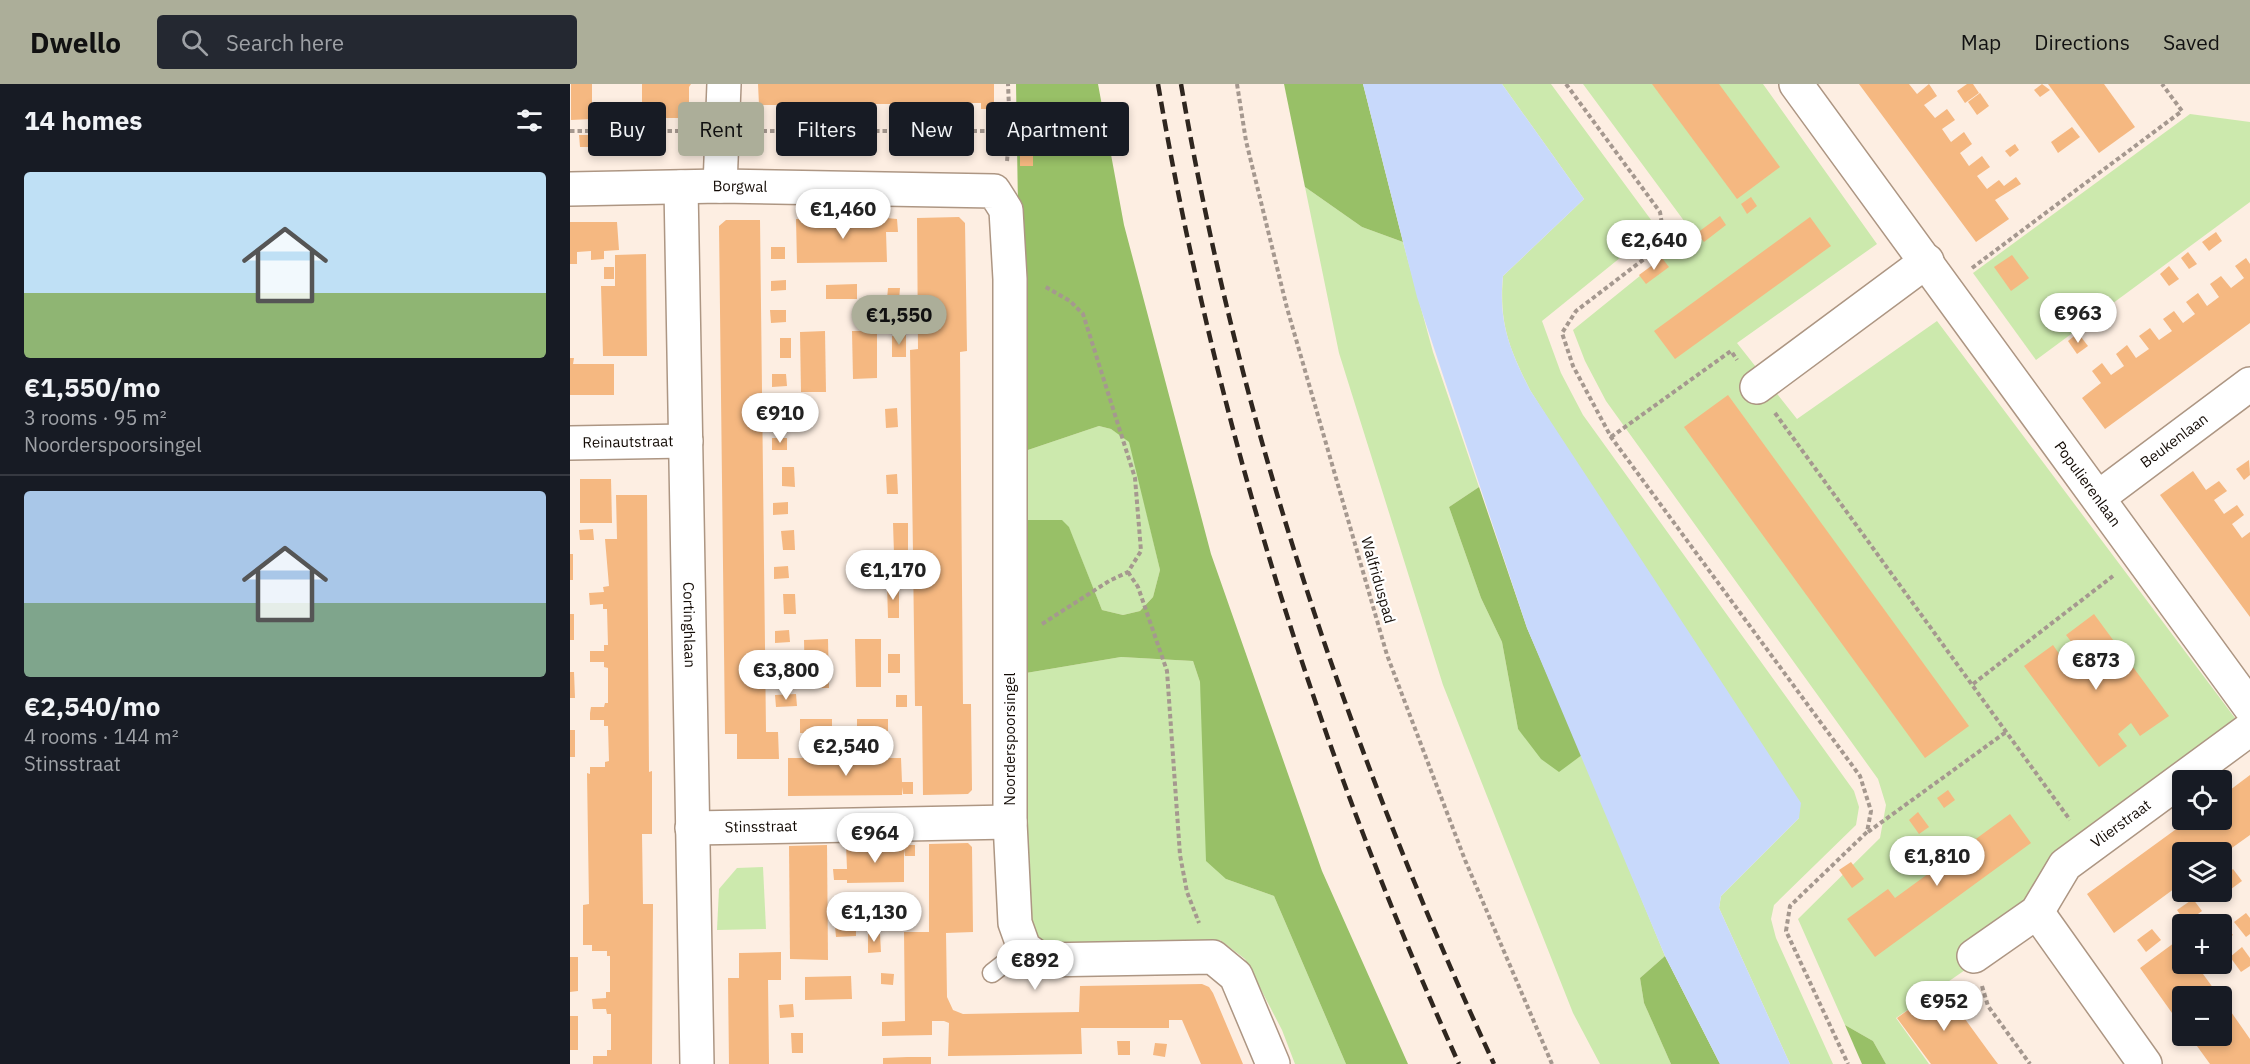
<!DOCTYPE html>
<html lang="en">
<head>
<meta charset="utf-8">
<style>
	body { margin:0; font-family:"IBM Plex Sans",sans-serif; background:#242831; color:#f1f3f6; height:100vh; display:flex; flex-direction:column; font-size:22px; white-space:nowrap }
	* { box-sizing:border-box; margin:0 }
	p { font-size:20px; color:#9ea1a6 }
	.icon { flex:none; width:33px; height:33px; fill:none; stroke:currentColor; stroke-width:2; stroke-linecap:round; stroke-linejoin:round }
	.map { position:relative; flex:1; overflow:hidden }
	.drawer { display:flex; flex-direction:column; background:#171b24; width:570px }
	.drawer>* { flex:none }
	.guide { position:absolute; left:18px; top:18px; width:570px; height:54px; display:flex; gap:12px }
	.controls { position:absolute; left:1602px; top:686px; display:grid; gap:12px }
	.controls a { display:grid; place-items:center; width:60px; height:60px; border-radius:6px; background:#171b24; box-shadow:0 3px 9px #0003; font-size:30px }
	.price { position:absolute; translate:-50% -51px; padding:0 14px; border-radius:21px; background:#fff; color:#222; font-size:20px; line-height:39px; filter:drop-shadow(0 2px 3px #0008) }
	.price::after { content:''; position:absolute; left:50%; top:36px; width:18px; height:14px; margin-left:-9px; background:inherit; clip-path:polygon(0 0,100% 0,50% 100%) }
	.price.current { background:#acae99; color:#111 }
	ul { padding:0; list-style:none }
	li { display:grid; align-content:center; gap:12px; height:318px; padding:0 24px }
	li+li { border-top:2px solid #363941 }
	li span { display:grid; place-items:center; height:186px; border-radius:6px; color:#555 }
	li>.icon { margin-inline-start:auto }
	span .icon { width:108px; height:108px; fill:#fffc; stroke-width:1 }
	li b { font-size:26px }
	h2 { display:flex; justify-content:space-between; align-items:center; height:72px; padding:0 24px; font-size:26px }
	.chip { padding:0 21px; border-radius:6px; background:#171b24; box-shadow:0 3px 9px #0003; font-size:21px; line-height:54px }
	.chip.current { background:#acae99; color:#111 }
	header { display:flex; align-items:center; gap:36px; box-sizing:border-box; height:84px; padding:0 30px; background:#acae99; color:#111 }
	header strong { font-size:28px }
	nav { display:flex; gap:33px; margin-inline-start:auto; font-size:21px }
	.search { width:420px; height:54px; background:#242831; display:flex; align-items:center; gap:15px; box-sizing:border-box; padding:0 21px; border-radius:6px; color:#9ea1a6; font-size:22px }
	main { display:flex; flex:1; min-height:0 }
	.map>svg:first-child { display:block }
	.green { fill:#cce9ad }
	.forest { fill:#98c067 }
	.water { fill:#c8d9fb }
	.building { fill:#f5b881 }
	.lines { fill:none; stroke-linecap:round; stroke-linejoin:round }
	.lane-casing { stroke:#ad9683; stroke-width:21 }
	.street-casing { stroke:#ad9683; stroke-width:36 }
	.path { stroke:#a5988f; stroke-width:4; stroke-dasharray:4.5 3; stroke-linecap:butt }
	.lane { stroke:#fff; stroke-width:18 }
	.street { stroke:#fff; stroke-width:33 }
	.rail { stroke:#2f261f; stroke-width:4.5; stroke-dasharray:12 6; stroke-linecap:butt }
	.labels { text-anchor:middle; stroke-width:4.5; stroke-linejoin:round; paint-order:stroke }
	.street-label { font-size:15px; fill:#130b05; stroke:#fff }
</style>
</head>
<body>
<header>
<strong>Dwello</strong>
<div class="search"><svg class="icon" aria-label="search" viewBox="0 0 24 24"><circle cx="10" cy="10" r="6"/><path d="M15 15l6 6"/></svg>Search here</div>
<nav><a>Map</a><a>Directions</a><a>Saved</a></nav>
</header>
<main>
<section class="drawer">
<h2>14 homes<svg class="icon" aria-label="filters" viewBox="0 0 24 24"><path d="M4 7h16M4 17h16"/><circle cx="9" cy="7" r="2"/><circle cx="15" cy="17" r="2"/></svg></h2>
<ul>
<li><span style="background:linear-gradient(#bfe0f5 65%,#8fb573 0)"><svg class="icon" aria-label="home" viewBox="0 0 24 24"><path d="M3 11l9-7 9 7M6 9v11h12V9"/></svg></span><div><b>€1,550/mo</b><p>3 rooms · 95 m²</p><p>Noorderspoorsingel</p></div></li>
<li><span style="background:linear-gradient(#a9c7e8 60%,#7fa58c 0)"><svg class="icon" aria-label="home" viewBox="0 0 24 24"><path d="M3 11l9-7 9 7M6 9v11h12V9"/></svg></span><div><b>€2,540/mo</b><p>4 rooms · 144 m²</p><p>Stinsstraat</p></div></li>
</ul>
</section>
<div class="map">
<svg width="1680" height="980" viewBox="0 0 1680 980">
	<rect width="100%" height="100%" fill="#fdeee2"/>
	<!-- green -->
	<g class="green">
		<path d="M 932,0 L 981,0 L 1087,144 L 972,237 L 991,289 L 1013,331 L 1284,707 L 1289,723 L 1286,741 L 1204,821 L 1201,835 L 1206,854 L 1263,980 L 1220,980 L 1149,824 L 1151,812 L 1229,734 L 960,306 C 939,264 929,240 933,192 L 1014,115 Z"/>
		<polygon points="1013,0 1193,0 1307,160 1167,259 1227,335 1367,237 1668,638 1388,878 1395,886 1326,934 1359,980 1316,980 1303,957 1275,941 1228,835 1310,754 1316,721 1308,695 1036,317 1015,277 1003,246 1123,149"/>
		<polygon points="1620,30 1680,38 1680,118 1466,276 1403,189"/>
		<polygon points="735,103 792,143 833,158 863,268 909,403 879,423 911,514 932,558 948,645 989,687 1012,671 1095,872 1070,894 1074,919 1101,980 1030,980 1003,929 873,601 769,269"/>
		<polygon points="529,342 541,345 560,358 590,486 583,513 570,527 553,531 532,526 499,444 453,436 452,368"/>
		<polygon points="551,573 623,577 630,598 656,795 704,812 776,980 725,980 712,946 675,875 650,856 484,863 467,859 459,846 456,589"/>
		<polygon points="193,783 196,845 147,846 149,805 167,784"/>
	</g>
	<!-- forest -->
	<g class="forest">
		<polygon points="446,0 528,0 554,141 641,470 752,787 838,980 776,980 704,812 656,795 636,777 630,598 623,577 551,573 456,589 453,436 492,436 499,443 532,526 553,531 570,527 583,513 590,486 559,358 541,345 529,342 452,368"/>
		<polygon points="714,0 793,0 833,158 792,143 735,103"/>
		<polygon points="909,403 957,544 1012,671 989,688 971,675 948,645 932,558 911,514 879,423"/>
		<polygon points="1095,872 1150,980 1101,980 1074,919 1070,894"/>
		<polygon points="1275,941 1303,957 1316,980 1292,980"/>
	</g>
	<!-- water -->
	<path class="water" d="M 793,0 L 932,0 L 1014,115 L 933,192 C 928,238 940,266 960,306 L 1231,719 L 1229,734 L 1151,812 L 1149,824 L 1220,980 L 1150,980 L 1095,872 L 957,544 L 847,213 Z"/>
	<!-- building -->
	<g class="building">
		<polygon points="1,0 22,0 22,35 1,36"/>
		<polygon points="72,0 121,0 119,3 119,34 72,34"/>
		<polygon points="188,0 424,0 424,25 411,25 411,19 368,19 368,26 344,26 345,20 301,20 301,26 278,26 279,21 234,21 234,27 211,28 212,21 189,21"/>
		<polygon points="1082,0 1149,0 1210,83 1167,115"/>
		<polygon points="1289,0 1339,0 1347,10 1359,0 1367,12 1354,21 1365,34 1377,25 1385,36 1372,45 1381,58 1394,48 1402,60 1390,69 1399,82 1412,72 1420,83 1407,92 1417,105 1429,96 1434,102 1446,93 1451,100 1425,116 1439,135 1406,158"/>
		<polygon points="1397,0 1403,0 1409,9 1395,19 1387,7"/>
		<polygon points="1472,0 1480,6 1470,13 1464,6"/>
		<polygon points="1478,0 1534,0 1565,43 1529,69"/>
		<polygon points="1410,9 1419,22 1407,31 1398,18"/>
		<polygon points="1502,43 1510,53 1488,69 1481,58"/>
		<polygon points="9,51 22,51 22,63 10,63"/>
		<rect x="450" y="52" width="13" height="30"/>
		<polygon points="1445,60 1449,66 1440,73 1435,67"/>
		<polygon points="1181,113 1187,122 1177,130 1171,120"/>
		<polygon points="1150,132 1156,141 1134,158 1127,149"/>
		<polygon points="389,133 395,139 397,267 390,268 393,620 401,620 402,706 398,710 353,711 352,622 345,622 343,473 342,480 327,480 328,498 317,498 317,470 324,470 323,439 338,439 338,469 343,469 340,266 348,265 347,134"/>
		<polygon points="1240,133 1261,162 1105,275 1084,247"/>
		<polygon points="316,134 327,135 328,148 316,148 317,178 227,179 226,135"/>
		<polygon points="156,136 190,136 196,648 208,648 209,675 167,675 167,650 155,650 149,142"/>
		<polygon points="0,138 47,138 49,166 34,167 34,175 21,176 21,167 7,168 7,180 0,180"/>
		<polygon points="1646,148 1652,157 1639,167 1632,158"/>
		<rect x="201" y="163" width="14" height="12"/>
		<polygon points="1618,168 1627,180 1619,185 1611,174"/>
		<polygon points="76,170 77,272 33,272 31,202 45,202 45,171"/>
		<polygon points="1442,171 1459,194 1441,207 1424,183"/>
		<polygon points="1092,174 1099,183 1076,200 1069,191"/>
		<polygon points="1676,174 1680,180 1680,239 1535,345 1512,314 1531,299 1522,287 1532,279 1541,291 1554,282 1546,270 1557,261 1566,274 1579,265 1569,252 1580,244 1589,256 1602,247 1593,235 1604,227 1613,239 1625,230 1616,218 1628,209 1637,222 1649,213 1640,200 1651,192 1661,204 1674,194 1665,182"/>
		<polygon points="1599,182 1609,195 1599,202 1590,190"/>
		<rect x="34" y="183" width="10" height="12"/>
		<polygon points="216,196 216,206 201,207 201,197"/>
		<polygon points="287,200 287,215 256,215 256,201"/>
		<polygon points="318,204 330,204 329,216 317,215"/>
		<polygon points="200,226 216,226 216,238 201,239"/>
		<polygon points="255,247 256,308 231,308 230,248"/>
		<polygon points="282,247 307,247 307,294 283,295"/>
		<polygon points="1508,249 1518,262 1507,270 1498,257"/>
		<polygon points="336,251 336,273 322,273 322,252"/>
		<rect x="210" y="254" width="11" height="20"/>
		<polygon points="0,274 4,274 3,280 44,280 44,311 0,311"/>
		<polygon points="202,290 216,290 217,302 202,303"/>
		<polygon points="1158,311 1399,642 1355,674 1114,343"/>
		<polygon points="210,317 223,317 224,337 211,337"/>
		<polygon points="327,324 328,343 316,344 315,325"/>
		<rect x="202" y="354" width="15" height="12"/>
		<polygon points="1679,376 1680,391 1674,396 1666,385"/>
		<polygon points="212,383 224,383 225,403 212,402"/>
		<polygon points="1623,387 1636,406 1649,397 1657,407 1644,416 1654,430 1667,421 1674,431 1662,440 1672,454 1680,448 1680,533 1590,411"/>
		<polygon points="327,390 328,410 317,410 316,391"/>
		<polygon points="10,395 41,395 42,439 10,439"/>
		<polygon points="46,411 77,411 79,688 82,687 82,750 72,750 73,820 83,820 82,980 23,980 23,972 37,972 37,966 41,966 41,930 37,930 36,925 23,925 22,915 36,914 36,908 40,908 40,872 37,872 37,867 22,867 22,861 13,861 13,821 19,820 17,689 20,690 20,683 35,683 35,678 39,677 38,642 34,642 34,636 20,636 20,629 21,623 34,623 35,619 38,619 38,584 34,583 34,578 20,578 20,567 34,567 34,561 38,561 37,525 33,525 33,520 20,521 19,509 34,508 33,503 39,502 35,455 47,455"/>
		<polygon points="218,418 218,430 203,431 203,419"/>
		<polygon points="23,445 24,456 10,456 9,446"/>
		<polygon points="224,446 225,466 213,466 211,447"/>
		<rect x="0" y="470" width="3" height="26"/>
		<polygon points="218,482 219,494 204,495 204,483"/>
		<polygon points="317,500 329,500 329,534 318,534"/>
		<polygon points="213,510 225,510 226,530 214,530"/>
		<rect x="0" y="530" width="4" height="26"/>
		<polygon points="1524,530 1599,632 1570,652 1561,639 1548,650 1557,662 1529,683 1454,582 1483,561 1492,574 1506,564 1496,551"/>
		<polygon points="219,546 220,558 205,559 205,547"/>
		<polygon points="258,555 259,604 235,604 234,556"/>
		<polygon points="285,555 311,555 311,603 286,603"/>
		<rect x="318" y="570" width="12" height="19"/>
		<polygon points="214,574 227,574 228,594 215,594"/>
		<polygon points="0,588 4,588 5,614 0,614"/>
		<polygon points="226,610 227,622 206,623 205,611"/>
		<rect x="326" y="611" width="11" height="12"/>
		<rect x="230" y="635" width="32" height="14"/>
		<rect x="287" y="635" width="31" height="12"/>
		<rect x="0" y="646" width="5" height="27"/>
		<polygon points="218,674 331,674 332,698 343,698 343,710 333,710 332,703 332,711 218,712"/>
		<polygon points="1680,691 1680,751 1652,771 1652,768 1612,768 1612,799 1544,849 1517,810 1620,735 1652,735 1652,712"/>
		<polygon points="1378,706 1385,716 1374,724 1367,714"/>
		<polygon points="1348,728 1359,743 1349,750 1339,736"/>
		<polygon points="1440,730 1461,759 1305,873 1277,835 1318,805 1325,814"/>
		<polygon points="398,759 402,763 403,848 376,849 377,913 383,926 393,930 509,928 510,902 632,900 639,903 643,909 673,980 631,980 612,936 599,936 599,944 511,944 512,970 378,972 379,939 374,937 362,937 362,951 312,952 312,938 335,937 334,848 359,848 359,760"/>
		<polygon points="257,761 258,876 220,875 219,762"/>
		<polygon points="276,761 345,761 345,772 335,772 334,765 334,798 277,799 277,796 264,796 263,785 277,785"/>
		<polygon points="1281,778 1294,795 1282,804 1269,786"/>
		<polygon points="1663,785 1672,797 1657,808 1652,802 1652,794"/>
		<polygon points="1623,815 1632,827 1616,839 1607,826"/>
		<rect x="290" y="822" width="32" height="12"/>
		<polygon points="1676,829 1680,834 1680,850 1676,853 1664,838"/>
		<polygon points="286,841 286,852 266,853 265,842"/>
		<polygon points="1657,843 1663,851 1652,859 1652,847"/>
		<polygon points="1582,845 1591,856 1576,868 1567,856"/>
		<polygon points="298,850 310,850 311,868 298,869"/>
		<polygon points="1608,856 1612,862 1612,879 1625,879 1649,912 1612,912 1612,943 1570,884"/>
		<polygon points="1672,863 1680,874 1680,882 1671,888 1660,873"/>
		<polygon points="211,868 211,896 198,896 199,980 159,980 158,894 169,894 169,869"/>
		<polygon points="0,873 8,873 8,907 0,908"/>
		<polygon points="311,889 324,890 323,901 311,900"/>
		<polygon points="281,892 282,915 235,916 235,893"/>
		<polygon points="1371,902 1419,968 1428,980 1361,980 1327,934"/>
		<polygon points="1652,915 1680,955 1680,980 1640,980 1619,951 1652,951"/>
		<polygon points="223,920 224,933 210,934 209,921"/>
		<rect x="0" y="932" width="8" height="34"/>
		<polygon points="221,949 233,949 233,969 222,969"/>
		<polygon points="547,957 560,957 560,971 548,971"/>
		<polygon points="585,959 597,960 595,973 583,971"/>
		<polygon points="337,973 361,973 361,980 313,980 313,974"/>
	</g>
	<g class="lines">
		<defs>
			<polyline id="lane" points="422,889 454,864"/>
			<g id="street">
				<path id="s1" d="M 1226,0 L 1680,623"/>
				<polyline points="150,102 154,0"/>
				<path id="s2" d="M 111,103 L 127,980"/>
				<path id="s3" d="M 0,105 L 150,102 L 424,107 L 436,126 L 440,195 L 440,738 L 445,839 L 454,864 L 471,876 L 643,873 L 666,892 L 703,980"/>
				<polyline points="1187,303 1357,177"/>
				<path id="s4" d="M 0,359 L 116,357"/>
				<path id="s5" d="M 1529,413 L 1680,300"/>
				<path id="s6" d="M 122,744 L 440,738"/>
				<polyline points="1467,828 1575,980"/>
				<path id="s7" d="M 1404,872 L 1467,828 L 1495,781 L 1680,645"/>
			</g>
		</defs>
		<!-- lane casing -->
		<use href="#lane" class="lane-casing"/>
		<!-- street casing -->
		<use href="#street" class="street-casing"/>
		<!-- path -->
		<g class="path">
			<polyline points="667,0 676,57 717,224 817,571 895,776 982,980"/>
			<polyline points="996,0 1090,128 1095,159 1006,227 992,249 1003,282 1041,353 1290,692 1301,727 1297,748 1220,822 1216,847 1278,980"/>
			<polyline points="0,47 121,47"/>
			<polyline points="185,47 440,47"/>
			<polyline points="437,77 440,47 438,0"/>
			<polyline points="1402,184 1612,27 1592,0"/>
			<polyline points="1205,329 1500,736"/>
			<polyline points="1041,353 1161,267 1167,276"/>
			<polyline points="558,488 568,503 597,587 610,771 617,808 629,839"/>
			<polyline points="472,540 539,497 558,488 571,467 565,394 513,230 500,217 474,202"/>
			<polyline points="1403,600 1543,492"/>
			<polyline points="1298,748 1436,648"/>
			<polyline points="1412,902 1418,922 1460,980"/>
		</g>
		<!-- lane -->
		<use href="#lane" class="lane"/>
		<!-- street -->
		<use href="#street" class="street"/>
		<!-- rail -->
		<g class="rail">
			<path d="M 588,0 C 646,338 747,667 889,980"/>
			<path d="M 611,0 C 669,339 779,668 924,980"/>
		</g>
	</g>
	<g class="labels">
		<!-- street labels -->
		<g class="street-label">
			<text dy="5" stroke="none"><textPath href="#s3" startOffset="170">Borgwal</textPath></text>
			<text dy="5" stroke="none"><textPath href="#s5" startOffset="94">Beukenlaan</textPath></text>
			<text dy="5" stroke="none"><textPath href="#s4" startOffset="58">Reinautstraat</textPath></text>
			<text dy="5" stroke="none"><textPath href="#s1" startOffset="495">Populierenlaan</textPath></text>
			<text transform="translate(808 496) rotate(74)" y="5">Walfriduspad</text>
			<text dy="5" stroke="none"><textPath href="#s2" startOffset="438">Cortinghlaan</textPath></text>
			<text transform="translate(440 655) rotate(-90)" y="5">Noorderspoorsingel</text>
			<text dy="5" stroke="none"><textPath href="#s7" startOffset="201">Vlierstraat</textPath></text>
			<text dy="5" stroke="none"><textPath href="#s6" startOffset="69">Stinsstraat</textPath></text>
		</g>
	</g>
</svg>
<div class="controls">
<a><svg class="icon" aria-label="locate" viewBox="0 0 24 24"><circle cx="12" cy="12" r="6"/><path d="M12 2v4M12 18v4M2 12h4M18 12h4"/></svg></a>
<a><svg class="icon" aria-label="layers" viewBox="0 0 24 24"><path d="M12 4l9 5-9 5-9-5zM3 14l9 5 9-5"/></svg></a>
<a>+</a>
<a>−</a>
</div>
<b class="price" style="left:273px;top:156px">€1,460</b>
<b class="price" style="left:1084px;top:187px">€2,640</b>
<b class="price" style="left:1508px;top:260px">€963</b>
<b class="price current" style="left:329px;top:262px">€1,550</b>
<b class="price" style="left:210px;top:360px">€910</b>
<b class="price" style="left:323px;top:517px">€1,170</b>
<b class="price" style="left:1526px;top:607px">€873</b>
<b class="price" style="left:216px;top:617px">€3,800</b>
<b class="price" style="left:276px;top:693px">€2,540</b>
<b class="price" style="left:305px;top:780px">€964</b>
<b class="price" style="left:1367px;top:803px">€1,810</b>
<b class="price" style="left:304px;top:859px">€1,130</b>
<b class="price" style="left:465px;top:907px">€892</b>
<b class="price" style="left:1374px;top:948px">€952</b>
<div class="guide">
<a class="chip">Buy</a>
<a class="chip current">Rent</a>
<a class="chip">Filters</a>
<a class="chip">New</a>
<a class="chip">Apartment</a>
</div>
</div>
</main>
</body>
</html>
